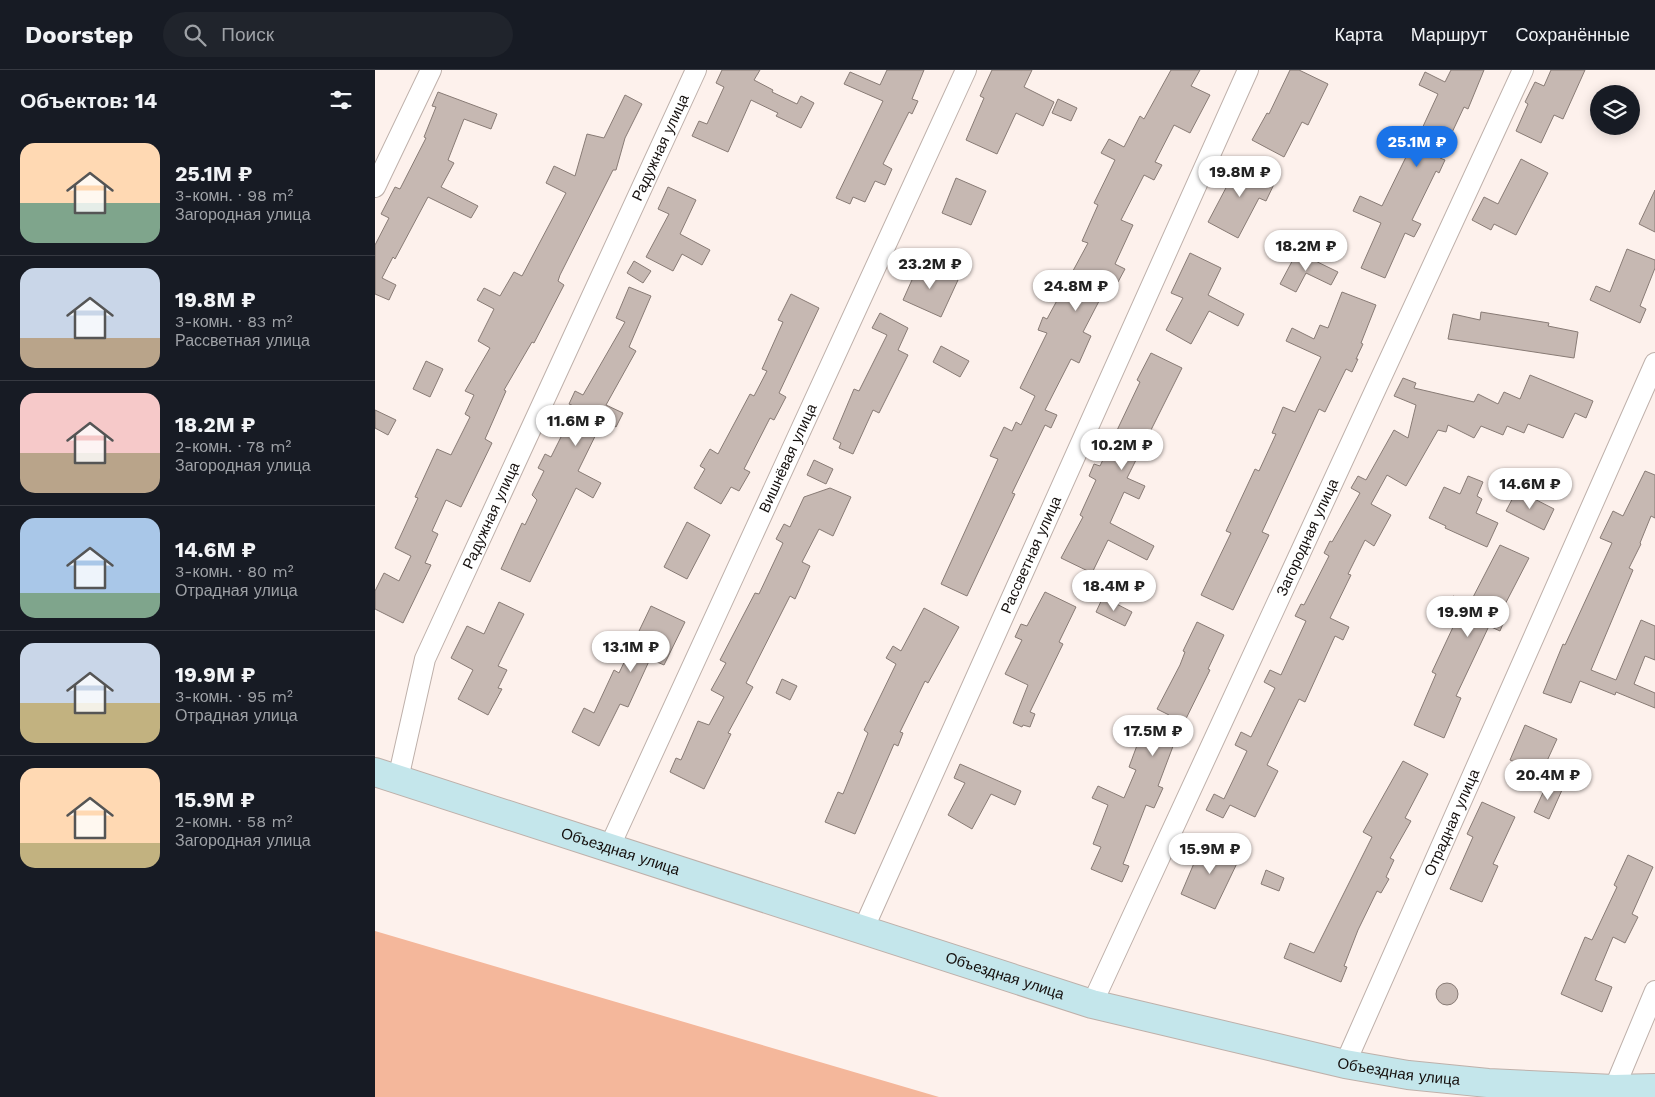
<!DOCTYPE html>
<html lang="ru">
<head>
<meta charset="utf-8">
<style>
	body { margin:0; font-family:"Work Sans",sans-serif; background:#20242c; color:#f1f3f6; height:100vh; display:flex; flex-direction:column; font-size:19px; white-space:nowrap }
	* { box-sizing:border-box; margin:0 }
	p { font-size:16px; color:#9ea1a6 }
	.icon { flex:none; width:28px; height:28px; fill:none; stroke:currentColor; stroke-width:2; stroke-linecap:round; stroke-linejoin:round }
	.map { position:relative; flex:1; overflow:hidden }
	.side { display:flex; flex-direction:column; background:#171b24; width:375px }
	.side>* { flex:none }
	.controls { position:absolute; left:1215px; top:15px; display:grid; gap:10px }
	.controls a { display:grid; place-items:center; width:50px; height:50px; border-radius:50%; background:#171b24; box-shadow:0 2px 12px #0003; font-size:25px }
	.price { position:absolute; translate:-50% -42px; padding:0 11px; border-radius:18px; background:#fff; color:#222; font-size:16px; line-height:32px; filter:drop-shadow(0 1px 2px #0008) }
	.price::after { content:''; position:absolute; left:50%; top:30px; width:15px; height:11px; margin-left:-8px; background:inherit; clip-path:polygon(0 0,100% 0,50% 100%) }
	.price.active { background:#1a73e8; color:#fff }
	ul { padding:0; list-style:none }
	li { display:flex; align-items:center; gap:15px; height:125px; padding:0 20px }
	li+li { border-top:1px solid #363941 }
	li span { display:grid; place-items:center; flex:none; width:140px; height:100px; border-radius:15px; color:#555 }
	li>.icon { margin-inline-start:auto }
	span .icon { width:60px; height:60px; fill:#fffc; stroke-width:1 }
	li b { font-size:21px }
	h2 { display:flex; justify-content:space-between; align-items:center; height:60px; padding:0 20px; font-size:21px }
	header { display:flex; align-items:center; gap:30px; box-sizing:border-box; height:70px; padding:0 25px; background:#171b24; border-bottom:1px solid #363941 }
	header strong { font-size:24px }
	nav { display:flex; gap:28px; margin-inline-start:auto; font-size:18px }
	.search { width:350px; height:45px; background:#20242c; display:flex; align-items:center; gap:12px; box-sizing:border-box; padding:0 18px; border-radius:28px; color:#9ea1a6; font-size:19px }
	main { display:flex; flex:1; min-height:0 }
	.map>svg:first-child { display:block }
	.green { fill:#f4b79b }
	.building { fill:#c6b8b2; stroke:#887b75 }
	.lines { fill:none; stroke-linecap:round; stroke-linejoin:round }
	.street-casing { stroke:#beb0aa; stroke-width:22 }
	.secondary-casing { stroke:#beb0aa; stroke-width:30 }
	.street { stroke:#fff; stroke-width:20 }
	.secondary { stroke:#c4e6eb; stroke-width:28 }
	.labels { text-anchor:middle; stroke-width:4; stroke-linejoin:round; paint-order:stroke }
	.street-label { font-size:15px; fill:#140f0d; stroke:#fdf1ec }
</style>
</head>
<body>
<header>
<strong>Doorstep</strong>
<div class="search"><svg class="icon" aria-label="search" viewBox="0 0 24 24"><circle cx="10" cy="10" r="6"/><path d="M15 15l6 6"/></svg>Поиск</div>
<nav><a>Карта</a><a>Маршрут</a><a>Сохранённые</a></nav>
</header>
<main>
<section class="side">
<h2>Объектов: 14<svg class="icon" aria-label="filters" viewBox="0 0 24 24"><path d="M4 7h16M4 17h16"/><circle cx="9" cy="7" r="2"/><circle cx="15" cy="17" r="2"/></svg></h2>
<ul>
<li><span style="background:linear-gradient(#ffd9b3 60%,#7fa58c 0)"><svg class="icon" aria-label="home" viewBox="0 0 24 24"><path d="M3 11l9-7 9 7M6 9v11h12V9"/></svg></span><div><b>25.1M ₽</b><p>3-комн. · 98 m²</p><p>Загородная улица</p></div></li>
<li><span style="background:linear-gradient(#c9d6e8 70%,#b9a48a 0)"><svg class="icon" aria-label="home" viewBox="0 0 24 24"><path d="M3 11l9-7 9 7M6 9v11h12V9"/></svg></span><div><b>19.8M ₽</b><p>3-комн. · 83 m²</p><p>Рассветная улица</p></div></li>
<li><span style="background:linear-gradient(#f6c9c9 60%,#b9a48a 0)"><svg class="icon" aria-label="home" viewBox="0 0 24 24"><path d="M3 11l9-7 9 7M6 9v11h12V9"/></svg></span><div><b>18.2M ₽</b><p>2-комн. · 78 m²</p><p>Загородная улица</p></div></li>
<li><span style="background:linear-gradient(#a9c7e8 75%,#7fa58c 0)"><svg class="icon" aria-label="home" viewBox="0 0 24 24"><path d="M3 11l9-7 9 7M6 9v11h12V9"/></svg></span><div><b>14.6M ₽</b><p>3-комн. · 80 m²</p><p>Отрадная улица</p></div></li>
<li><span style="background:linear-gradient(#c9d6e8 60%,#c2b280 0)"><svg class="icon" aria-label="home" viewBox="0 0 24 24"><path d="M3 11l9-7 9 7M6 9v11h12V9"/></svg></span><div><b>19.9M ₽</b><p>3-комн. · 95 m²</p><p>Отрадная улица</p></div></li>
<li><span style="background:linear-gradient(#ffd9b3 75%,#c2b280 0)"><svg class="icon" aria-label="home" viewBox="0 0 24 24"><path d="M3 11l9-7 9 7M6 9v11h12V9"/></svg></span><div><b>15.9M ₽</b><p>2-комн. · 58 m²</p><p>Загородная улица</p></div></li>
</ul>
</section>
<div class="map">
<svg width="1280" height="1027" viewBox="0 0 1280 1027">
	<rect width="100%" height="100%" fill="#fdf1ec"/>
	<!-- green -->
	<polygon class="green" points="0,861 564,1027 0,1027"/>
	<!-- building -->
	<g class="building">
		<polygon points="347,0 385,0 379,10 398,20 397,22 422,34 426,26 439,33 426,58 401,46 403,43 376,30 353,82 317,66 324,51 332,54 349,17 341,13"/>
		<polygon points="512,0 549,0 537,29 543,31 537,44 534,42 508,94 517,99 510,115 500,111 490,132 478,127 475,134 461,128 508,31 469,14 475,2 505,15"/>
		<polygon points="617,0 657,0 649,17 679,32 668,56 641,43 622,84 591,70 609,28 605,26"/>
		<polygon points="796,0 825,0 816,16 835,25 815,63 799,55 780,92 787,95 779,110 769,105 746,150 758,155 740,194 750,199 743,212 736,208 708,262 716,266 704,293 696,289 670,340 682,345 676,358 670,355 637,423 640,424 592,526 566,514 623,389 615,386 629,357 637,361 641,352 646,355 660,326 645,318 672,263 663,260 668,247 672,249 713,173 707,171 723,135 719,133 740,90 726,83 734,69 749,77 765,46 769,49"/>
		<polygon points="915,0 924,0 953,14 933,55 927,52 909,87 877,70 892,43 894,44"/>
		<polygon points="1076,0 1109,0 1093,39 1089,37 1065,88 1070,90 1064,103 1061,101 1037,150 1046,154 1039,167 1030,163 1010,208 986,198 1006,153 978,141 985,126 1007,136 1031,87 1018,81 1024,69 1039,76 1063,24 1044,15 1050,2 1070,12"/>
		<polygon points="1176,0 1210,0 1188,49 1179,45 1166,73 1141,61 1153,34 1150,32 1160,12 1169,16"/>
		<polygon points="63,22 122,44 116,59 89,49 73,90 79,93 66,117 103,136 96,148 53,127 20,189 18,187 7,208 21,215 14,230 0,224 0,175 14,148 6,144 20,117 25,119 51,68 49,67 61,37 57,36"/>
		<polygon points="250,25 267,34 250,68 241,100 238,100 185,205 183,211 189,215 159,273 157,272 129,320 131,321 110,369 117,373 86,437 71,430 57,461 63,464 50,493 56,495 28,553 0,539 0,521 9,503 24,511 36,486 20,478 43,428 40,427 62,379 76,385 95,347 90,344 99,325 90,321 115,278 103,271 119,239 102,230 109,218 125,226 139,202 147,206 191,123 171,113 179,96 200,106 212,64 229,68"/>
		<polygon points="683,29 702,38 696,51 677,43"/>
		<polygon points="1146,89 1173,103 1141,165 1119,154 1116,160 1097,150 1109,127 1123,134"/>
		<polygon points="857,90 901,110 891,131 884,128 863,168 833,152 853,114 847,111"/>
		<polygon points="581,108 611,121 596,155 567,143"/>
		<polygon points="293,117 321,130 305,164 335,180 327,195 307,184 298,201 271,187 294,144 283,139"/>
		<polygon points="1280,120 1280,162 1264,154"/>
		<polygon points="1252,179 1280,190 1280,198 1265,236 1271,239 1265,253 1215,230 1221,216 1235,222"/>
		<polygon points="922,182 963,202 956,215 931,203 921,222 905,214"/>
		<polygon points="815,183 846,198 833,225 869,244 863,256 834,241 816,274 791,260 808,228 796,223"/>
		<polygon points="259,191 276,201 268,213 252,203"/>
		<polygon points="545,192 583,210 566,247 528,230"/>
		<polygon points="254,217 276,226 254,277 261,281 231,335 248,343 241,357 228,350 203,401 226,413 218,428 201,418 155,512 126,499 147,453 150,455 162,430 157,425 169,401 163,398 170,384 176,387 201,337 194,334 200,321 208,325 250,252 241,248"/>
		<polygon points="967,222 1001,235 986,273 988,274 981,289 983,289 977,302 971,299 950,342 944,339 887,462 894,465 858,540 826,525 856,463 851,461 880,399 884,401 901,364 897,363 908,337 920,342 946,287 911,271 917,258 939,269 945,255 953,258"/>
		<polygon points="416,224 444,238 404,323 411,327 399,350 395,348 369,399 375,402 364,421 356,417 346,434 319,418 330,399 325,396 335,379 343,384 375,324 379,326 392,301 387,299 408,252 403,250"/>
		<polygon points="1106,242 1174,253 1173,256 1203,262 1199,288 1073,269 1078,244 1105,250"/>
		<polygon points="505,243 533,258 523,280 533,285 504,343 498,340 478,384 464,378 466,373 458,369 479,319 484,321 512,265 497,258"/>
		<polygon points="566,276 594,291 585,307 558,292"/>
		<polygon points="776,283 807,298 752,408 770,416 764,429 749,422 735,453 779,476 772,490 733,470 717,503 686,488 708,447 705,445 721,410 714,406 719,394 725,396 765,312 762,310"/>
		<polygon points="51,291 68,299 55,327 38,319"/>
		<polygon points="1155,305 1218,331 1211,348 1200,343 1188,368 1153,354 1149,363 1132,356 1128,365 1106,356 1099,368 1073,355 1071,362 1063,360 1031,416 1012,405 996,434 1016,445 999,476 990,470 973,504 976,505 955,548 974,557 968,570 960,566 930,632 924,629 892,695 903,701 880,747 855,735 848,748 831,740 839,724 849,729 872,681 860,675 866,662 876,667 900,618 889,612 895,600 906,605 931,551 920,546 926,534 929,535 954,486 949,483 955,471 957,472 985,423 976,418 983,406 991,410 1019,360 1033,368 1041,335 1019,326 1028,308 1041,313 1039,318 1099,332 1103,324 1123,334 1129,322 1145,329"/>
		<polygon points="0,340 21,350 13,365 0,358"/>
		<polygon points="439,390 458,399 451,414 432,405"/>
		<polygon points="1270,401 1280,405 1280,448 1276,446 1265,473 1266,474 1254,498 1258,500 1216,600 1241,610 1266,550 1280,556 1280,590 1270,586 1259,614 1280,623 1280,638 1241,622 1240,625 1205,611 1196,633 1168,623 1188,574 1190,575 1237,473 1225,468 1238,441 1248,446"/>
		<polygon points="1093,406 1108,412 1102,426 1107,429 1101,443 1123,453 1112,477 1070,458 1071,456 1054,448 1069,417 1085,424"/>
		<polygon points="455,418 476,427 458,466 444,459 427,492 435,496 420,529 415,526 371,613 378,617 353,663 356,664 329,719 295,702 301,688 306,690 323,651 334,655 349,627 336,620 351,593 345,590 380,523 384,524 408,473 401,469 409,454 415,457 429,427"/>
		<polygon points="1142,420 1179,439 1169,460 1131,441"/>
		<polygon points="312,452 335,465 312,509 289,497"/>
		<polygon points="1125,475 1154,488 1124,546 1130,549 1125,561 1114,556 1081,626 1086,628 1069,668 1039,655 1061,604 1057,602 1079,555 1068,550 1078,526 1095,533"/>
		<polygon points="670,522 701,537 684,572 688,574 655,642 660,644 655,657 648,655 647,657 638,653 653,615 630,604 647,570 640,567 646,554 652,556"/>
		<polygon points="728,527 757,542 750,556 721,542"/>
		<polygon points="124,532 149,544 123,596 132,600 123,618 127,619 113,645 83,629 98,600 76,588 92,556 109,564"/>
		<polygon points="276,536 310,552 289,595 275,589 253,637 245,634 224,676 197,662 209,638 219,643 239,600 244,603"/>
		<polygon points="549,538 584,557 553,613 550,611 525,662 528,663 523,676 519,674 480,764 450,752 463,722 468,724 493,663 489,660 521,594 511,588 518,576 526,581"/>
		<polygon points="822,552 849,565 833,599 835,600 800,671 783,716 788,718 779,738 771,735 748,794 754,796 747,812 716,799 726,777 718,774 733,735 717,728 723,716 749,728 761,700 754,697 764,670 782,677 794,645 782,639 805,595 810,582 808,581"/>
		<polygon points="407,609 422,616 415,630 401,623"/>
		<polygon points="1150,655 1182,669 1166,704 1135,690"/>
		<polygon points="1028,691 1053,704 1030,748 1036,751 1015,788 1019,790 1011,807 1014,809 1006,823 1002,821 983,860 969,896 972,897 966,912 909,888 915,873 939,883 997,767 988,762"/>
		<polygon points="585,694 646,721 640,735 616,724 597,759 573,745 590,713 579,708"/>
		<polygon points="1172,714 1187,720 1174,749 1159,742"/>
		<polygon points="1107,732 1140,747 1118,794 1123,796 1107,832 1075,819 1098,767 1092,764"/>
		<polygon points="828,772 865,787 840,839 806,824"/>
		<polygon points="1253,785 1278,797 1257,844 1263,847 1250,873 1238,867 1220,910 1237,917 1227,942 1186,924 1210,867 1217,870 1242,817 1239,815"/>
		<polygon points="891,800 909,808 904,821 886,814"/>
		<circle cx="1072" cy="924" r="11"/>
	</g>
	<g class="lines">
		<defs>
			<g id="street">
				<polyline points="0,117 56,0"/>
				<path id="s1" d="M 23,709 L 50,589 L 321,0"/>
				<path id="s2" d="M 234,778 L 591,0"/>
				<path id="s3" d="M 488,860 L 873,0"/>
				<path id="s4" d="M 717,934 L 1148,0"/>
				<path id="s5" d="M 970,994 L 1280,293"/>
				<polyline points="1239,1019 1280,921"/>
			</g>
			<g id="secondary">
				<path id="s6" d="M 0,702 L 717,934 L 970,994 L 1033,1005 L 1113,1013 L 1239,1019 L 1280,1018"/>
			</g>
		</defs>
		<!-- street casing -->
		<use href="#street" class="street-casing"/>
		<!-- secondary casing -->
		<use href="#secondary" class="secondary-casing"/>
		<!-- street -->
		<use href="#street" class="street"/>
		<!-- secondary -->
		<use href="#secondary" class="secondary"/>
	</g>
	<g class="labels">
		<!-- street labels -->
		<g class="street-label">
			<text dy="5" stroke="none"><textPath href="#s1" startOffset="686">Радужная улица</textPath></text>
			<text dy="5" stroke="none"><textPath href="#s2" startOffset="429">Вишнёвая улица</textPath></text>
			<text dy="5" stroke="none"><textPath href="#s1" startOffset="281">Радужная улица</textPath></text>
			<text dy="5" stroke="none"><textPath href="#s4" startOffset="514">Загородная улица</textPath></text>
			<text dy="5" stroke="none"><textPath href="#s3" startOffset="411">Рассветная улица</textPath></text>
			<text dy="5" stroke="none"><textPath href="#s5" startOffset="264">Отрадная улица</textPath></text>
			<text dy="5" stroke="none"><textPath href="#s6" startOffset="258">Объездная улица</textPath></text>
			<text dy="5" stroke="none"><textPath href="#s6" startOffset="662">Объездная улица</textPath></text>
			<text dy="5" stroke="none"><textPath href="#s6" startOffset="1068">Объездная улица</textPath></text>
		</g>
	</g>
</svg>
<div class="controls">
<a><svg class="icon" aria-label="layers" viewBox="0 0 24 24"><path d="M12 4l9 5-9 5-9-5zM3 14l9 5 9-5"/></svg></a>
</div>
<b class="price active" style="left:1042px;top:98px">25.1M ₽</b>
<b class="price" style="left:865px;top:128px">19.8M ₽</b>
<b class="price" style="left:931px;top:202px">18.2M ₽</b>
<b class="price" style="left:555px;top:220px">23.2M ₽</b>
<b class="price" style="left:701px;top:242px">24.8M ₽</b>
<b class="price" style="left:201px;top:377px">11.6M ₽</b>
<b class="price" style="left:747px;top:401px">10.2M ₽</b>
<b class="price" style="left:1155px;top:440px">14.6M ₽</b>
<b class="price" style="left:739px;top:542px">18.4M ₽</b>
<b class="price" style="left:1093px;top:568px">19.9M ₽</b>
<b class="price" style="left:256px;top:603px">13.1M ₽</b>
<b class="price" style="left:778px;top:687px">17.5M ₽</b>
<b class="price" style="left:1173px;top:731px">20.4M ₽</b>
<b class="price" style="left:835px;top:805px">15.9M ₽</b>
</div>
</main>
</body>
</html>
